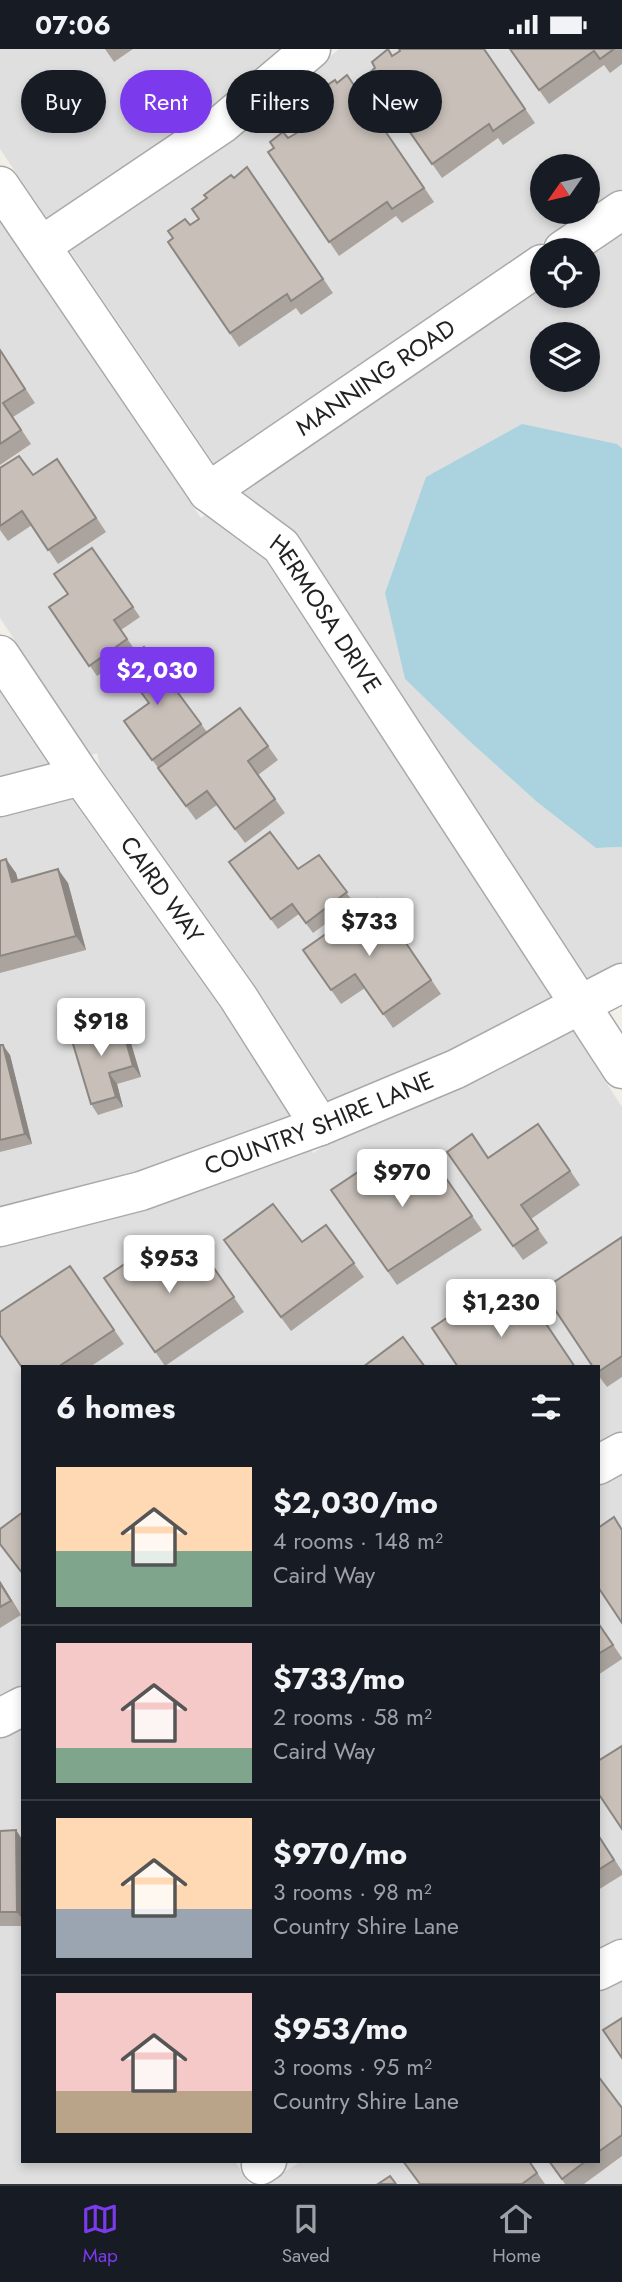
<!DOCTYPE html>
<html lang="en">
<head>
<meta charset="utf-8">
<style>
	body { margin:0; font-family:Jost,sans-serif; background:#20242c; color:#f1f3f6; height:100vh; display:flex; flex-direction:column; font-size:26px; white-space:nowrap }
	* { box-sizing:border-box; margin:0 }
	p { font-size:23px; color:#9ea1a6 }
	.icon { flex:none; width:38px; height:38px; fill:none; stroke:currentColor; stroke-width:2; stroke-linecap:round; stroke-linejoin:round }
	.map { position:relative; flex:1; overflow:hidden }
	.drawer { position:absolute; left:21px; top:1316px; width:579px; height:798px; display:flex; flex-direction:column; background:#171b24; border-radius:0px; box-shadow:0 4px 10px #0003 }
	.drawer>* { flex:none }
	.banner { position:absolute; left:21px; top:21px; width:581px; height:63px; display:flex; gap:14px }
	.needle { width:46px; rotate:236deg }
	.fabs { position:absolute; left:530px; top:105px; display:grid; gap:14px }
	.fabs a { display:grid; place-items:center; width:70px; height:70px; border-radius:50%; background:#171b24; box-shadow:0 4px 10px #0003; font-size:35px }
	.price { position:absolute; translate:-50% -60px; padding:0 16px; border-radius:7px; background:#fff; color:#222; font-size:23px; line-height:46px; filter:drop-shadow(0 2px 4px #0008) }
	.price::after { content:''; position:absolute; left:50%; top:42px; width:21px; height:16px; margin-left:-10px; background:inherit; clip-path:polygon(0 0,100% 0,50% 100%) }
	.price.active { background:#7c3aed; color:#fff }
	ul { padding:0; list-style:none }
	li { display:flex; align-items:center; gap:21px; height:175px; padding:0 35px }
	li+li { border-top:2px solid #363941 }
	li span { display:grid; place-items:center; flex:none; width:196px; height:140px; border-radius:0px; color:#555 }
	li>.icon { margin-inline-start:auto }
	span .icon { width:84px; height:84px; fill:#fffc; stroke-width:1 }
	li b { font-size:30px }
	h2 { display:flex; justify-content:space-between; align-items:center; height:84px; padding:0 35px; font-size:30px }
	.tag { padding:0 24px; border-radius:32px; background:#171b24; box-shadow:0 4px 10px #0003; font-size:24px; line-height:63px }
	.tag.active { background:#7c3aed; color:#fff }
	.status { display:flex; justify-content:space-between; align-items:center; height:49px; padding:0 35px; background:#171b24; direction:ltr }
	.status svg { height:19px; fill:currentColor }
	.tab-bar { display:flex; justify-content:space-around; align-items:center; height:98px; border-top:2px solid #363941; background:#171b24; font-size:19px; color:#9ea1a6 }
	.tab-bar a { display:grid; justify-items:center; gap:4px }
	.tab-bar .active { color:#7c3aed }
	.map>svg:first-child { display:block }
	.residential { fill:#e0dfdf; fill-rule:evenodd }
	.water { fill:#aad3df }
	.lines { fill:none; stroke-linecap:round; stroke-linejoin:round }
	.minor-casing { stroke:#a9a9a9; stroke-width:41 }
	.minor { stroke:#fff; stroke-width:38 }
	.wall { fill:#aba49e }
	.shaded-wall { fill:#8b8681 }
	.building { fill:#c7bfb8; stroke:#8b8681; stroke-width:2 }
	.labels { text-anchor:middle; stroke-width:6; stroke-linejoin:round; paint-order:stroke }
	.street-label { font-size:24px; fill:#222; stroke:#fff }
</style>
</head>
<body>
<div class="status"><b>07:06</b><svg viewBox="0 0 49 12"><path d="M0 12V9h3v3zM5 12V6h3v6zM10 12V3h3v9zM15 12V0h3v12zM26 1h20v11H26zM47 4h2v5h-2z"/></svg></div>
<div class="map">
<svg width="622" height="2135" viewBox="0 0 622 2135">
	<rect width="100%" height="100%" fill="#f2efe9"/>
	<!-- residential -->
	<g class="residential">
		<polygon points="0,0 283,0 211,61 48,171 0,100"/>
		<polygon points="339,0 622,0 622,139 588,162 588,117 542,117 542,163 587,163 215,416 69,201 232,90"/>
		<polygon points="0,173 201,469 205,466 265,511 554,951 449,1004 330,1054 255,936 100,718 97,704 91,706 0,569"/>
		<path d="M 622,183 L 622,399 L 617,395 L 405,630 L 466,689 L 537,753 L 596,799 L 622,798 L 622,914 L 588,930 L 298,486 L 241,442 L 542,237 L 542,247 L 588,247 L 588,206 ZM 542,285 L 588,285 L 588,331 L 542,331 Z"/>
		<polygon points="0,643 49,717 0,730"/>
		<polygon points="71,749 221,960 291,1069 137,1124 0,1159 0,767"/>
		<polygon points="573,982 622,1058 622,1382 599,1395 598,1318 23,1318 23,1636 0,1648 0,1197 144,1160 311,1100 313,1104 329,1094 464,1037"/>
		<polygon points="622,1424 622,1890 599,1902 598,1436"/>
		<polygon points="23,1678 23,2112 235,2112 249,2135 0,2135 0,1690"/>
		<polygon points="622,1931 622,2135 264,2135 302,2112 598,2112 599,1943"/>
	</g>
	<!-- water -->
	<polygon class="water" points="522,375 617,395 622,399 622,798 596,799 537,753 466,689 405,630 385,544 426,428"/>
	<g class="lines">
		<defs>
			<g id="minor">
				<path id="s1" d="M 0,137 L 208,443 L 281,497 L 622,1020"/>
				<polyline points="41,197 222,75 311,0"/>
				<polyline points="563,201 622,161"/>
				<path id="s2" d="M 208,443 L 542,215"/>
				<path id="s3" d="M 0,606 L 81,727 L 238,948 L 320,1077"/>
				<polyline points="0,748 81,727"/>
				<path id="s4" d="M 0,1178 L 141,1142 L 320,1077 L 456,1020 L 622,934"/>
				<polyline points="598,1416 622,1403"/>
				<polyline points="0,1669 23,1657"/>
				<polyline points="598,1922 622,1910"/>
				<polyline points="261,2116 267,2112"/>
			</g>
		</defs>
		<!-- minor casing -->
		<use href="#minor" class="minor-casing"/>
		<!-- minor -->
		<use href="#minor" class="minor"/>
	</g>
	<!-- wall -->
	<g class="wall">
		<polygon points="105,0 133,0 114,13"/>
		<polygon points="484,0 535,74 503,96 498,89 442,129 369,24 392,7"/>
		<polygon points="510,0 622,0 622,15 610,24 604,16 549,55"/>
		<polygon points="347,26 434,153 402,174 396,167 339,207 268,103 300,82 337,34"/>
		<polygon points="247,118 333,244 301,266 296,259 239,298 168,193 199,170 234,129"/>
		<polygon points="0,301 35,354 13,368 31,395 0,416"/>
		<polygon points="0,419 33,426 67,424 106,483 58,515 32,476 8,492 0,481"/>
		<polygon points="92,499 140,568 121,581 135,601 97,627 49,558 68,545"/>
		<polygon points="144,598 207,683 268,697 278,711 258,726 285,764 245,794 217,756 196,771 124,672 148,655"/>
		<polygon points="319,806 354,854 313,884 299,865 278,880 229,813 298,820"/>
		<polygon points="0,812 16,824 18,831 68,834 86,901 0,924"/>
		<polygon points="376,850 441,945 393,979 365,939 341,955 303,901"/>
		<polygon points="120,971 127,981 141,1028 117,1035 123,1058 98,1066 91,1055"/>
		<polygon points="0,996 10,1006 32,1095 0,1103"/>
		<polygon points="538,1075 580,1136 531,1170 548,1194 523,1211 447,1103 488,1109"/>
		<polygon points="430,1106 482,1181 397,1236 331,1141 388,1134"/>
		<polygon points="326,1176 364,1228 291,1282 234,1205 302,1193"/>
		<polygon points="622,1188 622,1328 607,1338 598,1326 598,1318"/>
		<polygon points="200,1199 244,1263 165,1317 104,1229 161,1226"/>
		<polygon points="70,1217 124,1295 90,1318 23,1318"/>
		<polygon points="0,1532 21,1566 0,1579"/>
		<polygon points="598,1573 622,1609 622,1610 598,1626"/>
		<polygon points="16,1781 23,1792 23,1877 0,1877 0,1782"/>
		<polygon points="598,1785 622,1822 622,1826 598,1841"/>
		<polygon points="598,2027 622,2059 622,2107 584,2135 565,2135 549,2112 598,2112"/>
		<polygon points="529,2112 545,2135 420,2135"/>
	</g>
	<!-- shaded-wall -->
	<g class="shaded-wall">
		<polygon points="6,810 16,824 22,847 12,833"/>
		<polygon points="58,820 68,834 86,901 76,887"/>
		<polygon points="120,971 127,981 141,1028 133,1017"/>
		<polygon points="3,996 10,1006 32,1095 25,1085"/>
		<polygon points="109,1024 117,1035 123,1058 116,1048"/>
		<polygon points="0,1532 21,1566 0,1534"/>
		<polygon points="16,1781 23,1792 23,1871 17,1863"/>
	</g>
	<!-- building -->
	<g class="building">
		<polygon points="388,0 392,7 400,2 399,0 484,0 525,60 493,82 489,75 432,115 369,24 375,19 372,13"/>
		<polygon points="510,0 614,0 600,10 594,2 539,41"/>
		<polygon points="347,26 424,139 392,160 387,153 329,193 268,103 274,99 270,93 283,83 288,89 300,82 291,68 302,57 301,54 335,31 337,34"/>
		<polygon points="247,118 323,230 291,252 287,245 230,284 168,193 173,189 168,182 185,170 190,176 199,170 192,160 207,149 204,146 231,126 234,129"/>
		<polygon points="0,301 25,340 3,354 21,381 0,395"/>
		<polygon points="19,407 33,426 57,410 96,469 48,501 22,462 0,477 0,419"/>
		<polygon points="92,499 133,558 114,571 127,590 89,617 49,558 68,545 54,525"/>
		<polygon points="144,598 201,675 152,711 124,672 149,654 120,615"/>
		<polygon points="240,659 268,697 248,712 275,750 235,780 207,742 186,757 158,719"/>
		<polygon points="270,783 298,820 319,806 347,843 306,874 292,855 271,870 229,813"/>
		<polygon points="6,810 12,833 58,820 76,887 0,907 0,812"/>
		<polygon points="376,850 431,931 383,965 355,925 331,941 303,901"/>
		<polygon points="120,971 133,1017 109,1024 116,1048 91,1055 70,985"/>
		<polygon points="0,996 3,996 25,1085 0,1091"/>
		<polygon points="538,1075 570,1122 521,1156 538,1180 513,1197 447,1103 472,1085 488,1109"/>
		<polygon points="430,1106 472,1167 388,1222 331,1141 373,1113 388,1135"/>
		<polygon points="273,1155 302,1193 326,1176 354,1214 281,1268 224,1191"/>
		<polygon points="622,1188 622,1307 598,1323 598,1318 593,1318 542,1241"/>
		<polygon points="200,1199 234,1248 155,1303 104,1229 144,1202 160,1227"/>
		<polygon points="70,1217 114,1281 58,1318 23,1318 23,1320 0,1286 0,1263"/>
		<polygon points="528,1248 575,1318 458,1318 432,1279 473,1251 487,1275"/>
		<polygon points="403,1288 425,1318 363,1318"/>
		<polygon points="23,1463 23,1525 0,1495 0,1480"/>
		<polygon points="614,1468 622,1481 622,1574 598,1538 598,1479"/>
		<polygon points="0,1534 11,1552 0,1558"/>
		<polygon points="598,1574 613,1596 598,1605"/>
		<polygon points="622,1697 622,1780 598,1744 598,1712"/>
		<polygon points="16,1781 17,1863 0,1863 0,1782"/>
		<polygon points="598,1786 614,1811 598,1821"/>
		<polygon points="622,1969 622,2009 603,1981"/>
		<polygon points="598,2027 622,2059 622,2086 598,2103"/>
		<polygon points="403,2112 529,2112 537,2124 522,2135 420,2135"/>
		<polygon points="549,2112 586,2112 562,2130"/>
		<polygon points="390,2127 396,2135 378,2135"/>
	</g>
	<g class="labels">
		<!-- street labels -->
		<g class="street-label">
			<text dy="8" stroke="none"><textPath href="#s2" startOffset="203">MANNING ROAD</textPath></text>
			<text dy="8" stroke="none"><textPath href="#s1" startOffset="542">HERMOSA DRIVE</textPath></text>
			<text dy="8" stroke="none"><textPath href="#s3" startOffset="285">CAIRD WAY</textPath></text>
			<text dy="8" stroke="none"><textPath href="#s4" startOffset="336">COUNTRY SHIRE LANE</textPath></text>
		</g>
	</g>
</svg>
<div class="fabs">
<a><svg class="needle" viewBox="-14 -14 28 28"><path d="M0-13l5 13h-10z" fill="#e53935"/><path d="M0 13l5-13h-10z" fill="#9ea1a6"/></svg></a>
<a><svg class="icon" aria-label="locate" viewBox="0 0 24 24"><circle cx="12" cy="12" r="6"/><path d="M12 2v4M12 18v4M2 12h4M18 12h4"/></svg></a>
<a><svg class="icon" aria-label="layers" viewBox="0 0 24 24"><path d="M12 4l9 5-9 5-9-5zM3 14l9 5 9-5"/></svg></a>
</div>
<b class="price active" style="left:157px;top:658px">$2,030</b>
<b class="price" style="left:369px;top:909px">$733</b>
<b class="price" style="left:101px;top:1009px">$918</b>
<b class="price" style="left:402px;top:1160px">$970</b>
<b class="price" style="left:169px;top:1246px">$953</b>
<b class="price" style="left:501px;top:1290px">$1,230</b>
<div class="banner">
<a class="tag">Buy</a>
<a class="tag active">Rent</a>
<a class="tag">Filters</a>
<a class="tag">New</a>
</div>
<section class="drawer">
<h2>6 homes<svg class="icon" aria-label="filters" viewBox="0 0 24 24"><path d="M4 7h16M4 17h16"/><circle cx="9" cy="7" r="2"/><circle cx="15" cy="17" r="2"/></svg></h2>
<ul>
<li><span style="background:linear-gradient(#ffd9b3 60%,#7fa58c 0)"><svg class="icon" aria-label="home" viewBox="0 0 24 24"><path d="M3 11l9-7 9 7M6 9v11h12V9"/></svg></span><div><b>$2,030/mo</b><p>4 rooms · 148 m²</p><p>Caird Way</p></div></li>
<li><span style="background:linear-gradient(#f6c9c9 75%,#7fa58c 0)"><svg class="icon" aria-label="home" viewBox="0 0 24 24"><path d="M3 11l9-7 9 7M6 9v11h12V9"/></svg></span><div><b>$733/mo</b><p>2 rooms · 58 m²</p><p>Caird Way</p></div></li>
<li><span style="background:linear-gradient(#ffd9b3 65%,#9aa5b1 0)"><svg class="icon" aria-label="home" viewBox="0 0 24 24"><path d="M3 11l9-7 9 7M6 9v11h12V9"/></svg></span><div><b>$970/mo</b><p>3 rooms · 98 m²</p><p>Country Shire Lane</p></div></li>
<li><span style="background:linear-gradient(#f6c9c9 70%,#b9a48a 0)"><svg class="icon" aria-label="home" viewBox="0 0 24 24"><path d="M3 11l9-7 9 7M6 9v11h12V9"/></svg></span><div><b>$953/mo</b><p>3 rooms · 95 m²</p><p>Country Shire Lane</p></div></li>
</ul>
</section>
</div>
<nav class="tab-bar">
<a class="active"><svg class="icon" aria-label="map" viewBox="0 0 24 24"><path d="M3 6l6-2 6 2 6-2v14l-6 2-6-2-6 2zM9 4v14M15 6v14"/></svg>Map</a>
<a><svg class="icon" aria-label="saved" viewBox="0 0 24 24"><path d="M7 4h10v16l-5-4-5 4z"/></svg>Saved</a>
<a><svg class="icon" aria-label="home" viewBox="0 0 24 24"><path d="M3 11l9-7 9 7M6 9v11h12V9"/></svg>Home</a>
</nav>
</body>
</html>
